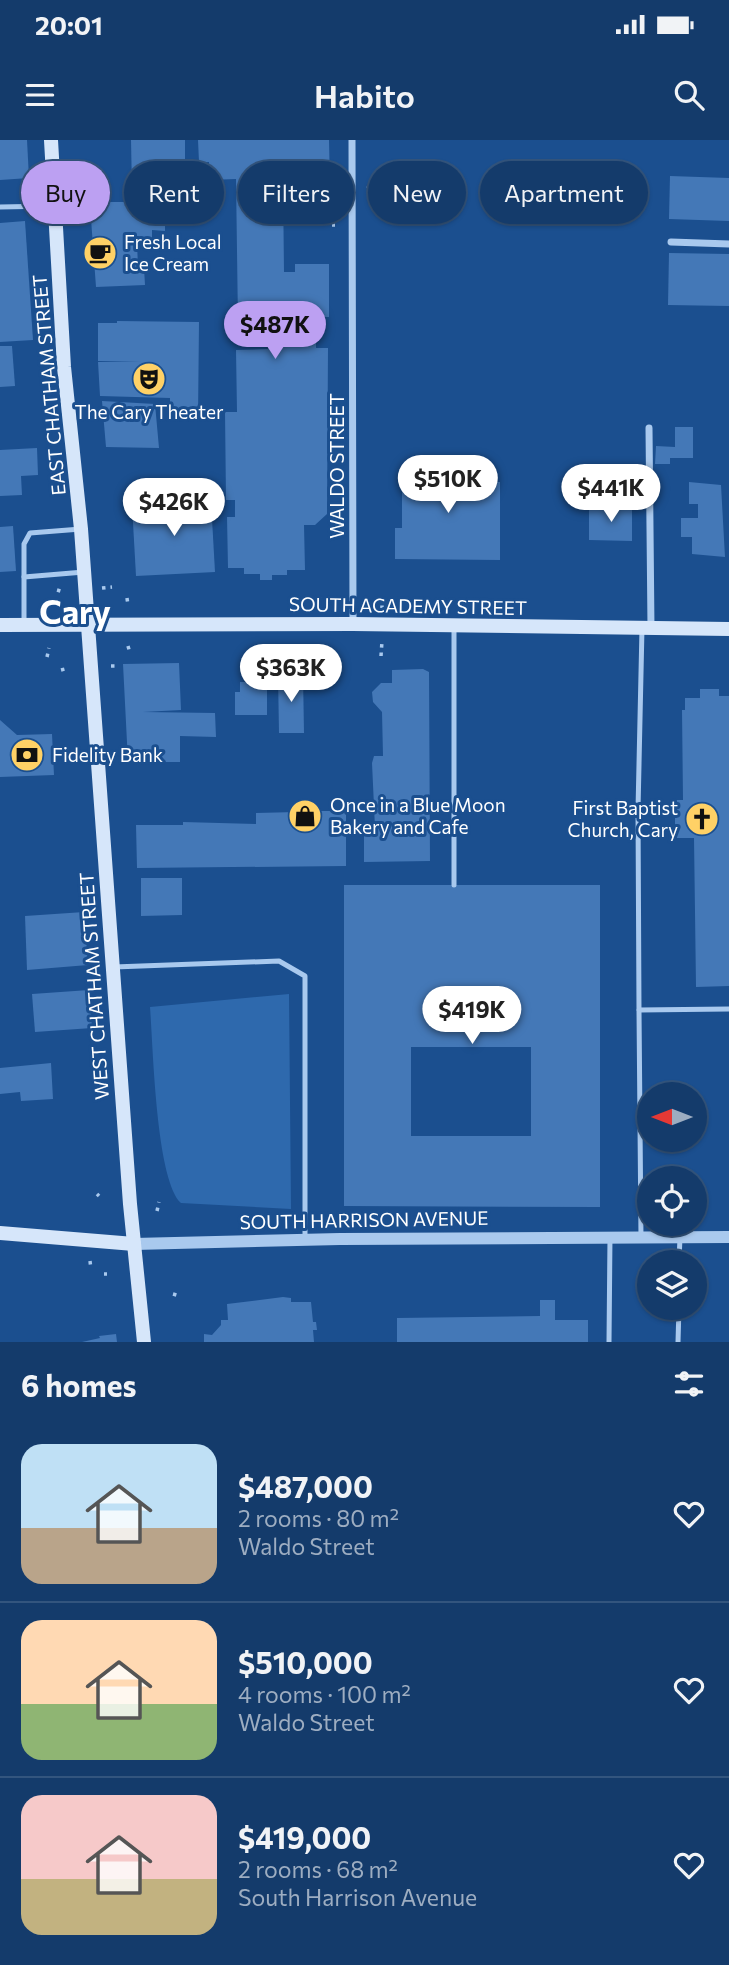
<!DOCTYPE html>
<html lang="en">
<head>
<meta charset="utf-8">
<style>
	body { margin:0; font-family:Commissioner,sans-serif; background:#1d4271; color:#f1f3f6; height:100vh; display:flex; flex-direction:column; font-size:26px; white-space:nowrap }
	* { box-sizing:border-box; margin:0 }
	p { font-size:23px; color:#9dadc1 }
	.icon { flex:none; width:38px; height:38px; fill:none; stroke:currentColor; stroke-width:2; stroke-linecap:round; stroke-linejoin:round }
	.map { position:relative; height:1202px; overflow:hidden }
	.details { display:flex; flex-direction:column; background:#143b6b; flex:1 }
	.details>* { flex:none }
	.hud { position:absolute; left:21px; top:21px; width:688px; height:63px; display:flex; gap:14px }
	.needle { width:46px; rotate:270deg }
	.fabs { position:absolute; left:637px; top:942px; display:grid; gap:14px }
	.fabs a { display:grid; place-items:center; width:70px; height:70px; border-radius:50%; background:#143b6b; box-shadow:0 2px 5px #0004,0 0 0 2px #33557e; font-size:35px }
	.price { position:absolute; translate:-50% -60px; padding:0 16px; border-radius:24px; background:#fff; color:#222; font-size:23px; line-height:46px; filter:drop-shadow(0 2px 4px #0008) }
	.price::after { content:''; position:absolute; left:50%; top:42px; width:21px; height:16px; margin-left:-10px; background:inherit; clip-path:polygon(0 0,100% 0,50% 100%) }
	.price.active { background:#bca0f2; color:#111 }
	ul { padding:0; list-style:none }
	li { display:flex; align-items:center; gap:21px; height:175px; padding:0 21px }
	li+li { border-top:2px solid #33557e }
	li span { display:grid; place-items:center; flex:none; width:196px; height:140px; border-radius:21px; color:#555 }
	li>.icon { margin-inline-start:auto }
	span .icon { width:84px; height:84px; fill:#fffc; stroke-width:1 }
	li b { font-size:30px }
	h2 { display:flex; justify-content:space-between; align-items:center; height:84px; padding:0 21px; font-size:30px }
	.chip { padding:0 24px; border-radius:32px; background:#143b6b; box-shadow:0 2px 5px #0004,0 0 0 2px #33557e; font-size:24px; line-height:63px }
	.chip.active { background:#bca0f2; color:#111 }
	.status { display:flex; justify-content:space-between; align-items:center; height:49px; padding:0 35px; background:#143b6b; direction:ltr }
	.status svg { height:19px; fill:currentColor }
	header { display:flex; justify-content:space-between; align-items:center; height:91px; padding:0 21px; background:#143b6b; font-size:32px; font-weight:600 }
	.map>svg:first-child { display:block }
	.green { fill:#2e69ad }
	.building { fill:#4478b7; fill-rule:evenodd }
	.lines { fill:none; stroke-linecap:round; stroke-linejoin:round }
	.path { stroke:#a9c9ee; stroke-width:3.5; stroke-dasharray:3.5 5; stroke-linecap:butt }
	.service { stroke:#a9c9ee; stroke-width:5 }
	.minor { stroke:#a9c9ee; stroke-width:7 }
	.tertiary { stroke:#a9c9ee; stroke-width:12 }
	.secondary { stroke:#d6e6fa; stroke-width:14 }
	.labels { text-anchor:middle; stroke-width:6; stroke-linejoin:round; paint-order:stroke }
	.poi-label { font-size:19px; fill:#fff; stroke:#1b4f8f; text-anchor:start }
	.street-label { font-size:19px; fill:#fff; stroke:#1b4f8f }
	.town-label { font-size:33px; font-weight:bold; fill:#fff; stroke:#1b4f8f }
</style>
</head>
<body>
<div class="status"><b>20:01</b><svg viewBox="0 0 49 12"><path d="M0 12V9h3v3zM5 12V6h3v6zM10 12V3h3v9zM15 12V0h3v12zM26 1h20v11H26zM47 4h2v5h-2z"/></svg></div>
<header><svg class="icon" aria-label="menu" viewBox="0 0 24 24"><path d="M4 6h16M4 12h16M4 18h16"/></svg>Habito<svg class="icon" aria-label="search" viewBox="0 0 24 24"><circle cx="10" cy="10" r="6"/><path d="M15 15l6 6"/></svg></header>
<div class="map">
<svg width="729" height="1202" viewBox="0 0 729 1202">
	<rect width="100%" height="100%" fill="#1b4f8f"/>
	<!-- green -->
	<path class="green" d="M 289,854 L 291,1069 L 181,1063 C 156,1040 153,906 150,867 Z"/>
	<!-- building -->
	<g class="building">
		<polygon points="0,0 27,0 29,38 0,40"/>
		<polygon points="131,0 185,0 185,49 132,50"/>
		<polygon points="198,0 329,0 330,46 321,46 322,50 295,50 295,42 283,42 284,132 295,132 295,124 329,124 329,177 316,177 316,208 328,208 327,374 315,385 304,385 305,430 287,430 287,435 272,435 272,440 260,440 260,434 244,434 244,428 228,428 227,377 235,377 235,360 226,360 225,272 237,272 236,210 268,209 268,183 238,183 236,39 209,40 209,22 199,22"/>
		<polygon points="670,36 729,38 729,81 669,79"/>
		<polygon points="98,62 153,62 152,78 165,79 165,91 152,90 152,103 137,102 138,127 144,128 145,145 96,147 91,79 97,74"/>
		<polygon points="25,81 33,200 0,202 0,83"/>
		<polygon points="669,113 729,114 729,166 668,165"/>
		<polygon points="117,181 199,182 198,278 170,278 170,258 100,256 98,222 141,222 98,221 98,183 117,183"/>
		<polygon points="0,206 12,206 15,246 0,247"/>
		<polygon points="102,261 155,264 159,308 106,307"/>
		<polygon points="675,287 693,287 693,318 670,318 670,324 655,324 656,306 675,307"/>
		<polygon points="37,308 38,335 21,336 22,355 0,356 0,310"/>
		<polygon points="437,322 471,322 471,342 500,342 500,420 395,419 395,388 402,388 402,327 437,327"/>
		<polygon points="689,342 721,345 725,417 692,414 692,397 681,397 681,378 698,378 698,364 689,364"/>
		<polygon points="211,361 215,432 136,436 132,365"/>
		<polygon points="589,367 632,367 632,401 589,400"/>
		<polygon points="13,386 16,431 0,432 0,387"/>
		<polygon points="179,523 181,570 143,572 215,573 216,597 180,596 180,622 128,622 123,524"/>
		<polygon points="423,529 429,532 430,721 364,722 364,688 375,688 372,623 374,616 383,616 382,572 373,562 372,552 381,543 392,543 392,530"/>
		<polygon points="303,534 304,593 279,593 278,535"/>
		<polygon points="240,542 267,542 267,575 235,575 235,552 240,552"/>
		<polygon points="700,549 719,549 719,556 729,556 729,846 696,847 694,698 675,698 675,660 683,660 682,570 685,570 685,558 700,558"/>
		<polygon points="0,580 17,595 52,594 54,635 0,637"/>
		<polygon points="318,671 346,671 346,726 137,728 136,685 183,685 183,682 256,684 256,673 296,672 296,678 319,678"/>
		<polygon points="141,738 182,738 182,775 141,776"/>
		<path d="M 344,745 L 600,745 L 600,1067 L 344,1066 ZM 411,907 L 531,907 L 531,996 L 411,996 Z"/>
		<polygon points="84,772 88,825 27,830 25,776"/>
		<polygon points="89,850 92,888 35,892 32,854"/>
		<polygon points="51,923 53,959 21,961 20,952 0,954 0,928"/>
		<polygon points="283,1157 291,1158 291,1162 311,1162 313,1182 316,1182 317,1190 313,1190 314,1202 204,1202 204,1194 212,1195 221,1185 221,1180 228,1180 227,1164"/>
		<polygon points="540,1160 555,1160 555,1180 588,1180 588,1202 397,1202 397,1178 540,1176"/>
		<polygon points="116,1194 117,1202 82,1202 100,1198 99,1196"/>
	</g>
	<g class="lines">
		<!-- path -->
		<g class="path">
			<polyline points="368,46 370,51"/>
			<polyline points="332,85 335,85"/>
			<polyline points="102,448 112,447"/>
			<polyline points="57,450 64,452"/>
			<polyline points="320,457 320,465"/>
			<polyline points="382,457 382,468"/>
			<polyline points="127,458 128,465"/>
			<polyline points="321,505 316,518 325,518"/>
			<polyline points="128,506 130,513"/>
			<polyline points="381,516 382,501"/>
			<polyline points="47,517 49,508"/>
			<polyline points="111,526 115,526"/>
			<polyline points="61,530 69,528"/>
			<polyline points="97,1054 99,1056"/>
			<polyline points="157,1071 159,1062"/>
			<polyline points="90,1121 91,1129"/>
			<polyline points="104,1134 107,1134"/>
			<polyline points="173,1154 180,1156"/>
		</g>
		<!-- service -->
		<g class="service">
			<polyline points="0,67 53,66"/>
			<polyline points="24,437 84,432"/>
			<polyline points="24,484 24,404 30,393 81,389"/>
			<polyline points="642,488 638,670 639,870 729,869"/>
			<polyline points="454,745 454,486"/>
			<polyline points="114,827 279,821 305,836 305,1100"/>
			<polyline points="639,870 641,1097"/>
			<polyline points="679,1122 680,1097"/>
			<polyline points="609,1202 610,1097"/>
			<polyline points="678,1202 679,1167"/>
		</g>
		<!-- minor -->
		<g class="minor">
			<polyline points="352,0 353,483"/>
			<polyline points="671,102 729,104"/>
			<polyline points="649,288 651,488"/>
		</g>
		<!-- tertiary -->
		<polyline class="tertiary" points="134,1104 340,1099 729,1097"/>
		<!-- secondary -->
		<g class="secondary">
			<polyline points="51,0 64,227 81,389 130,1064 144,1202"/>
			<polyline points="0,485 353,484 729,489"/>
			<polyline points="0,1093 134,1104"/>
		</g>
	</g>
	<!-- icons -->
	<defs>
		<symbol id="cafe-disc" viewBox="-11 -11 22 22"><circle r="9.5" fill="#ffd166" stroke="#1b4f8f"/><path d="M-5.5-4.5H6V0H3Q3 3.5 0 3.5H-2.5Q-5.5 3.5-5.5 0ZM3-3.2v2h1.7v-2ZM-6 4.5H4V6H-6Z" fill="#111"/></symbol>
		<symbol id="theatre-disc" viewBox="-11 -11 22 22"><circle r="9.5" fill="#ffd166" stroke="#1b4f8f"/><path d="M-5-5.5Q0-4 5-5.5V0Q5 5 0 6Q-5 5-5 0ZM-3.3-2.5H-1v1.5H-3.3ZM1-2.5H3.3v1.5H1ZM-2.8 1Q0 5.5 2.8 1Z" fill="#111"/></symbol>
		<symbol id="bank-disc" viewBox="-11 -11 22 22"><circle r="9.5" fill="#ffd166" stroke="#1b4f8f"/><path d="M-6-4H6V4H-6ZM0-2.3a2.3 2.3 0 1 0 0 4.6a2.3 2.3 0 1 0 0-4.6Z" fill="#111"/></symbol>
		<symbol id="shop-disc" viewBox="-11 -11 22 22"><circle r="9.5" fill="#ffd166" stroke="#1b4f8f"/><path d="M-5-2.5h2.3a2.7 3.5 0 0 1 5.4 0H5L5.5 6h-11ZM-1.5-2.5h3a1.5 2.3 0 0 0-3 0Z" fill="#111"/></symbol>
		<symbol id="church-disc" viewBox="-11 -11 22 22"><circle r="9.5" fill="#ffd166" stroke="#1b4f8f"/><path d="M-1.2-6h2.4v3.5h3.3v2.4h-3.3V6h-2.4V-.1h-3.3v-2.4h3.3Z" fill="#111"/></symbol>
	</defs>
	<g fill-rule="evenodd">
		<use href="#cafe-disc" x="81" y="94" width="38" height="38"/>
		<use href="#theatre-disc" x="130" y="220" width="38" height="38"/>
		<use href="#bank-disc" x="8" y="596" width="38" height="38"/>
		<use href="#shop-disc" x="286" y="657" width="38" height="38"/>
		<use href="#church-disc" x="683" y="660" width="38" height="38"/>
	</g>
	<g class="labels">
		<!-- poi labels -->
		<g class="poi-label">
			<text x="124" y="109">Fresh Local<tspan x="124" dy="22">Ice Cream</tspan></text>
			<text x="149" y="279" text-anchor="middle">The Cary Theater</text>
			<text x="52" y="622">Fidelity Bank</text>
			<text x="330" y="672">Once in a Blue Moon<tspan x="330" dy="22">Bakery and Cafe</tspan></text>
			<text x="678" y="675" text-anchor="end">First Baptist<tspan x="678" dy="22">Church, Cary</tspan></text>
		</g>
		<!-- street labels -->
		<g class="street-label">
			<text transform="translate(49 245) rotate(-95)" y="7">EAST CHATHAM STREET</text>
			<text transform="translate(337 326) rotate(-90)" y="7">WALDO STREET</text>
			<text transform="translate(408 466) rotate(1)" y="7">SOUTH ACADEMY STREET</text>
			<text transform="translate(94 846) rotate(-94)" y="7">WEST CHATHAM STREET</text>
			<text transform="translate(364 1080) rotate(-1)" y="7">SOUTH HARRISON AVENUE</text>
		</g>
		<!-- town labels -->
		<g class="town-label">
			<text x="75" y="484">Cary</text>
		</g>
	</g>
</svg>
<div class="fabs">
<a><svg class="needle" viewBox="-14 -14 28 28"><path d="M0-13l5 13h-10z" fill="#e53935"/><path d="M0 13l5-13h-10z" fill="#9dadc1"/></svg></a>
<a><svg class="icon" aria-label="locate" viewBox="0 0 24 24"><circle cx="12" cy="12" r="6"/><path d="M12 2v4M12 18v4M2 12h4M18 12h4"/></svg></a>
<a><svg class="icon" aria-label="layers" viewBox="0 0 24 24"><path d="M12 4l9 5-9 5-9-5zM3 14l9 5 9-5"/></svg></a>
</div>
<b class="price active" style="left:275px;top:221px">$487K</b>
<b class="price" style="left:448px;top:375px">$510K</b>
<b class="price" style="left:611px;top:384px">$441K</b>
<b class="price" style="left:174px;top:398px">$426K</b>
<b class="price" style="left:291px;top:564px">$363K</b>
<b class="price" style="left:472px;top:906px">$419K</b>
<div class="hud">
<a class="chip active">Buy</a>
<a class="chip">Rent</a>
<a class="chip">Filters</a>
<a class="chip">New</a>
<a class="chip">Apartment</a>
</div>
</div>
<section class="details">
<h2>6 homes<svg class="icon" aria-label="filters" viewBox="0 0 24 24"><path d="M4 7h16M4 17h16"/><circle cx="9" cy="7" r="2"/><circle cx="15" cy="17" r="2"/></svg></h2>
<ul>
<li><span style="background:linear-gradient(#bfe0f5 60%,#b9a48a 0)"><svg class="icon" aria-label="home" viewBox="0 0 24 24"><path d="M3 11l9-7 9 7M6 9v11h12V9"/></svg></span><div><b>$487,000</b><p>2 rooms · 80 m²</p><p>Waldo Street</p></div><svg class="icon" aria-label="heart" viewBox="0 0 24 24"><path d="M12 20l-8-8c-3-5 5-10 8-4 3-6 11-1 8 4z"/></svg></li>
<li><span style="background:linear-gradient(#ffd9b3 60%,#8fb573 0)"><svg class="icon" aria-label="home" viewBox="0 0 24 24"><path d="M3 11l9-7 9 7M6 9v11h12V9"/></svg></span><div><b>$510,000</b><p>4 rooms · 100 m²</p><p>Waldo Street</p></div><svg class="icon" aria-label="heart" viewBox="0 0 24 24"><path d="M12 20l-8-8c-3-5 5-10 8-4 3-6 11-1 8 4z"/></svg></li>
<li><span style="background:linear-gradient(#f6c9c9 60%,#c2b280 0)"><svg class="icon" aria-label="home" viewBox="0 0 24 24"><path d="M3 11l9-7 9 7M6 9v11h12V9"/></svg></span><div><b>$419,000</b><p>2 rooms · 68 m²</p><p>South Harrison Avenue</p></div><svg class="icon" aria-label="heart" viewBox="0 0 24 24"><path d="M12 20l-8-8c-3-5 5-10 8-4 3-6 11-1 8 4z"/></svg></li>
</ul>
</section>
</body>
</html>
